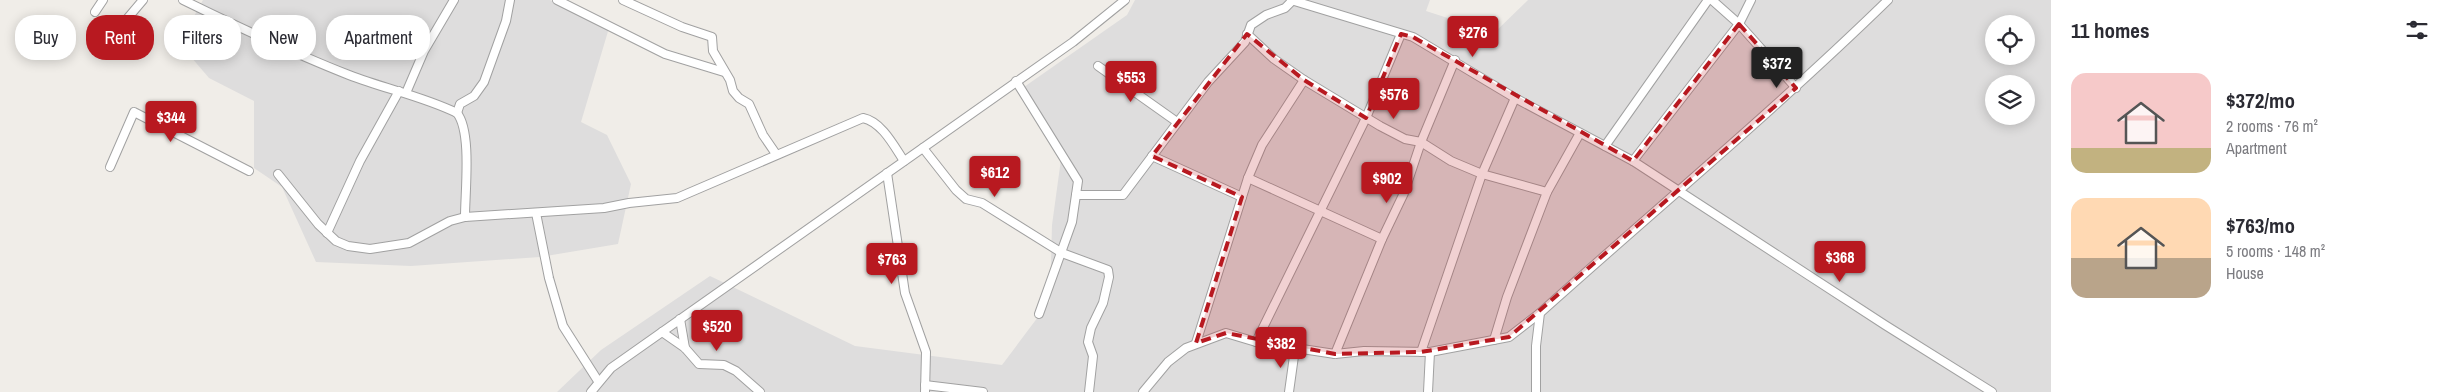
<!DOCTYPE html>
<html lang="en">
<head>
<meta charset="utf-8">
<style>
	body { margin:0; font-family:"Archivo Narrow",sans-serif; background:#f7f7f7; color:#2b2b33; height:100vh; display:flex; flex-direction:column; font-size:19px; white-space:nowrap }
	* { box-sizing:border-box; margin:0 }
	p { font-size:16px; color:#7c7c81 }
	.icon { flex:none; width:28px; height:28px; fill:none; stroke:currentColor; stroke-width:2; stroke-linecap:round; stroke-linejoin:round }
	.map { position:relative; flex:1; overflow:hidden }
	.side { display:flex; flex-direction:column; background:#fff; width:400px }
	.side>* { flex:none }
	.hud { position:absolute; left:15px; top:15px; width:475px; height:45px; display:flex; gap:10px }
	.buttons { position:absolute; left:1985px; top:15px; display:grid; gap:10px }
	.buttons a { display:grid; place-items:center; width:50px; height:50px; border-radius:50%; background:#fff; box-shadow:0 2px 12px #0003; font-size:25px }
	.price { position:absolute; translate:-50% -42px; padding:0 11px; border-radius:5px; background:#b81920; color:#fff; font-size:16px; line-height:32px; filter:drop-shadow(0 1px 2px #0008) }
	.price::after { content:''; position:absolute; left:50%; top:30px; width:15px; height:11px; margin-left:-8px; background:inherit; clip-path:polygon(0 0,100% 0,50% 100%) }
	.price.current { background:#222; color:#fff }
	ul { padding:0; list-style:none }
	li { display:flex; align-items:center; gap:15px; height:125px; padding:0 20px }
	li span { display:grid; place-items:center; flex:none; width:140px; height:100px; border-radius:15px; color:#555 }
	li>.icon { margin-inline-start:auto }
	span .icon { width:60px; height:60px; fill:#fffc; stroke-width:1 }
	li b { font-size:21px }
	h2 { display:flex; justify-content:space-between; align-items:center; height:60px; padding:0 20px; font-size:21px }
	.tag { padding:0 18px; border-radius:20px; background:#fff; box-shadow:0 2px 12px #0003; font-size:18px; line-height:45px }
	.tag.current { background:#b81920; color:#fff }
	main { display:flex; flex:1; min-height:0 }
	.map>svg:first-child { display:block }
	.residential { fill:#dedddd; fill-rule:evenodd }
	.lines { fill:none; stroke-linecap:round; stroke-linejoin:round }
	.minor-casing { stroke:#a1a1a1; stroke-width:10 }
	.minor { stroke:#fff; stroke-width:8 }
	.marked { fill:#b81920; fill-opacity:0.2; stroke:#b81920; stroke-width:4; stroke-dasharray:10 6; stroke-linejoin:round }
</style>
</head>
<body>
<main>
<div class="map">
<svg width="2051" height="392" viewBox="0 0 2051 392">
	<rect width="100%" height="100%" fill="#f0ede8"/>
	<!-- residential -->
	<g class="residential">
		<polygon points="203,0 550,0 609,28 581,122 607,135 631,184 618,244 540,257 411,266 316,262 282,187 254,168 254,101 209,78 179,43"/>
		<path d="M 1135,0 L 1430,0 L 1426,11 L 1494,33 L 1528,0 L 2051,0 L 2051,392 L 557,392 L 601,350 L 710,276 L 855,346 L 1002,365 L 1050,301 L 1052,225 L 1062,152 L 1024,87 L 1127,15 ZM 1994,24 L 2026,24 L 2026,56 L 1994,56 ZM 1994,84 L 2026,84 L 2026,116 L 1994,116 Z"/>
	</g>
	<g class="lines">
		<defs>
			<g id="minor">
				<path d="M 183,0 C 238,27 293,53 349,75 C 385,89 422,96 457,113 C 472,132 465,191 465,217"/>
				<polyline points="557,0 665,54 724,72"/>
				<polyline points="623,0 682,27 712,37 713,51 730,80 733,91 739,98 749,104 763,135 776,154"/>
				<polyline points="1291,0 1413,37 1515,98 1633,161"/>
				<polyline points="1712,0 1739,24 1796,88"/>
				<polyline points="1751,0 1739,24 1633,161 1885,325 1992,392"/>
				<polyline points="95,12 103,0"/>
				<polyline points="115,33 143,0"/>
				<polyline points="1247,34 1274,59 1304,80 1380,126 1405,139 1421,142 1451,161 1482,174 1547,192"/>
				<polyline points="1098,66 1177,122"/>
				<polyline points="1016,81 1078,181 1072,222 1039,314"/>
				<polyline points="406,93 424,51 454,0"/>
				<polyline points="457,113 460,104 474,96 484,82 506,21 510,0"/>
				<polyline points="1605,146 1708,0"/>
				<polyline points="923,148 956,190 966,199 982,203 1062,253 1108,270 1109,277 1103,303 1091,328 1088,342 1093,356 1089,392"/>
				<polyline points="1152,156 1242,197"/>
				<polyline points="110,167 134,112 249,171"/>
				<polyline points="887,173 905,293 926,352 925,392"/>
				<path d="M 278,174 L 318,224 L 336,241 L 348,246 L 370,249 L 409,243 L 450,221 L 465,217 L 604,208 L 629,203 L 677,198 L 863,118 C 882,122 894,146 904,161"/>
				<polyline points="1248,178 1382,239"/>
				<polyline points="1076,195 1123,195 1208,82 1245,42 1251,25 1266,15 1285,8 1292,1"/>
				<polyline points="536,213 549,278 563,326 598,381"/>
				<polyline points="327,233 360,161 399,91"/>
				<polyline points="680,319 685,348"/>
				<polyline points="662,332 685,348 699,364 724,365 736,371 760,392"/>
				<polyline points="1494,340 1507,297 1547,192 1580,133"/>
				<polyline points="1256,342 1366,118 1401,34"/>
				<polyline points="1196,343 1248,178 1262,145 1304,80"/>
				<polyline points="1421,352 1482,174 1515,98"/>
				<polyline points="1335,354 1382,239 1404,193 1421,142 1455,60"/>
				<polyline points="925,385 983,392"/>
				<polyline points="591,392 611,368 1073,42 1125,0"/>
				<polyline points="1143,392 1168,362 1186,348 1226,333 1256,342 1335,354 1364,351 1430,352 1509,337 1540,313"/>
				<polyline points="1289,392 1295,349"/>
				<polyline points="1428,392 1430,352"/>
				<path d="M 1536,392 L 1536,346 L 1540,313 C 1656,209 1776,109 1888,0"/>
			</g>
		</defs>
		<!-- minor casing -->
		<use href="#minor" class="minor-casing"/>
		<!-- minor -->
		<use href="#minor" class="minor"/>
	</g>
	<!-- marked area -->
	<path class="marked" d="M 1739,24 L 1796,88 L 1509,337 L 1421,352 L 1335,354 L 1226,333 L 1196,343 L 1242,197 L 1152,156 L 1247,34 L 1304,80 L 1366,118 L 1401,34 L 1413,37 L 1633,161 Z"/>
</svg>
<div class="buttons">
<a><svg class="icon" aria-label="locate" viewBox="0 0 24 24"><circle cx="12" cy="12" r="6"/><path d="M12 2v4M12 18v4M2 12h4M18 12h4"/></svg></a>
<a><svg class="icon" aria-label="layers" viewBox="0 0 24 24"><path d="M12 4l9 5-9 5-9-5zM3 14l9 5 9-5"/></svg></a>
</div>
<b class="price" style="left:1473px;top:58px">$276</b>
<b class="price current" style="left:1777px;top:89px">$372</b>
<b class="price" style="left:1131px;top:103px">$553</b>
<b class="price" style="left:1394px;top:120px">$576</b>
<b class="price" style="left:171px;top:143px">$344</b>
<b class="price" style="left:995px;top:198px">$612</b>
<b class="price" style="left:1387px;top:204px">$902</b>
<b class="price" style="left:1840px;top:283px">$368</b>
<b class="price" style="left:892px;top:285px">$763</b>
<b class="price" style="left:717px;top:352px">$520</b>
<b class="price" style="left:1281px;top:369px">$382</b>
<div class="hud">
<a class="tag">Buy</a>
<a class="tag current">Rent</a>
<a class="tag">Filters</a>
<a class="tag">New</a>
<a class="tag">Apartment</a>
</div>
</div>
<section class="side">
<h2>11 homes<svg class="icon" aria-label="filters" viewBox="0 0 24 24"><path d="M4 7h16M4 17h16"/><circle cx="9" cy="7" r="2"/><circle cx="15" cy="17" r="2"/></svg></h2>
<ul>
<li><span style="background:linear-gradient(#f6c9c9 75%,#c2b280 0)"><svg class="icon" aria-label="home" viewBox="0 0 24 24"><path d="M3 11l9-7 9 7M6 9v11h12V9"/></svg></span><div><b>$372/mo</b><p>2 rooms · 76 m²</p><p>Apartment</p></div></li>
<li><span style="background:linear-gradient(#ffd9b3 60%,#b9a48a 0)"><svg class="icon" aria-label="home" viewBox="0 0 24 24"><path d="M3 11l9-7 9 7M6 9v11h12V9"/></svg></span><div><b>$763/mo</b><p>5 rooms · 148 m²</p><p>House</p></div></li>
</ul>
</section>
</main>
</body>
</html>
